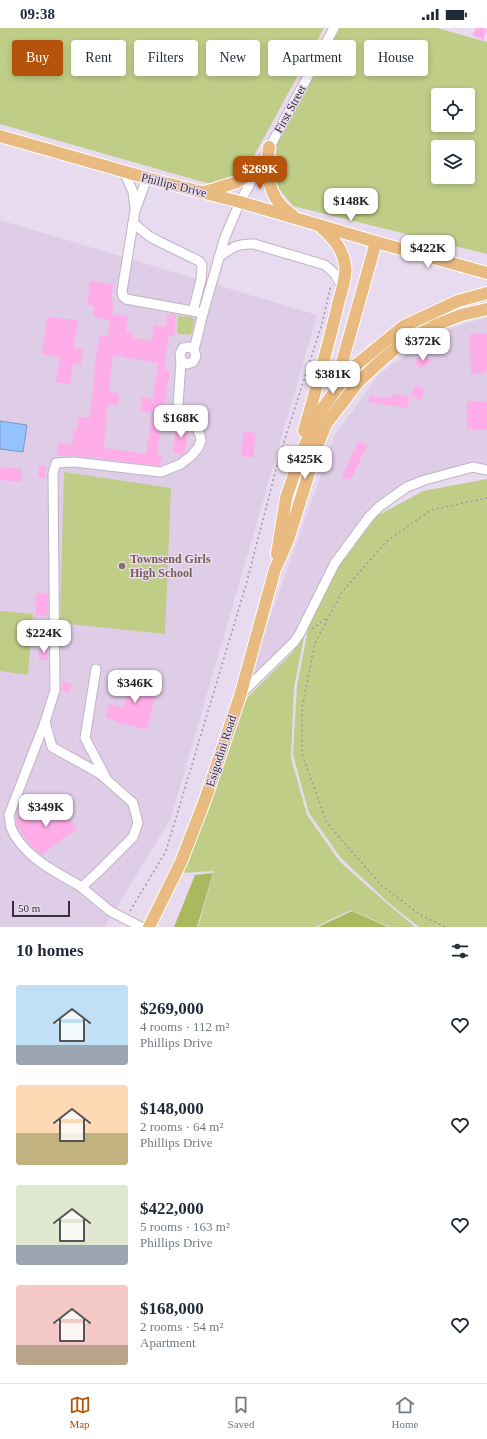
<!DOCTYPE html>
<html lang="en">
<head>
<meta charset="utf-8">
<style>
	body { margin:0; font-family:Georgia,serif; background:#f6f6f7; color:#1f2937; height:100vh; display:flex; flex-direction:column; font-size:15px; white-space:nowrap }
	* { box-sizing:border-box; margin:0 }
	p { font-size:13px; color:#747a83 }
	.icon { flex:none; width:22px; height:22px; fill:none; stroke:currentColor; stroke-width:2; stroke-linecap:round; stroke-linejoin:round }
	.map { position:relative; height:899px; overflow:hidden }
	.drawer { display:flex; flex-direction:column; background:#fff; flex:1 }
	.drawer>* { flex:none }
	.top-card { position:absolute; left:12px; top:12px; width:463px; height:36px; display:flex; gap:8px }
	.tools { position:absolute; left:431px; top:60px; display:grid; gap:8px }
	.tools a { display:grid; place-items:center; width:44px; height:44px; border-radius:4px; background:#fff; box-shadow:0 2px 6px #0003; font-size:20px }
	.scale { position:absolute; left:12px; bottom:10px; width:58px; box-sizing:border-box; padding-left:4px; border:2px solid #373139; border-top:0; font-size:11px; line-height:14px; white-space:nowrap; color:#373139; -webkit-text-stroke:3px #e8dbef; paint-order:stroke }
	.price { position:absolute; translate:-50% -34px; padding:0 9px; border-radius:8px; background:#fff; color:#222; font-size:13px; line-height:26px; filter:drop-shadow(0 1px 2px #0008) }
	.price::after { content:''; position:absolute; left:50%; top:24px; width:12px; height:9px; margin-left:-6px; background:inherit; clip-path:polygon(0 0,100% 0,50% 100%) }
	.price.active { background:#b45309; color:#fff }
	ul { padding:0; list-style:none }
	li { display:flex; align-items:center; gap:12px; height:100px; padding:0 16px }
	li span { display:grid; place-items:center; flex:none; width:112px; height:80px; border-radius:4px; color:#555 }
	li>.icon { margin-inline-start:auto }
	span .icon { width:48px; height:48px; fill:#fffc; stroke-width:1 }
	li b { font-size:17px }
	h2 { display:flex; justify-content:space-between; align-items:center; height:48px; padding:0 16px; font-size:17px }
	.tag { padding:0 14px; border-radius:4px; background:#fff; box-shadow:0 2px 6px #0003; font-size:14px; line-height:36px }
	.tag.active { background:#b45309; color:#fff }
	.status { display:flex; justify-content:space-between; align-items:center; height:28px; padding:0 20px; background:#fff; direction:ltr }
	.status svg { height:11px; fill:currentColor }
	.tab-bar { display:flex; justify-content:space-around; align-items:center; height:56px; border-top:1px solid #e0e1e3; background:#fff; font-size:11px; color:#747a83 }
	.tab-bar a { display:grid; justify-items:center; gap:2px }
	.tab-bar .active { color:#b45309 }
	.map>svg:first-child { display:block }
	.built { fill:#dfcce7 }
	.green { fill:#bfcd87; fill-rule:evenodd }
	.forest { fill:#a8ba5d }
	.water { fill:#95c3fd; stroke:#7997c2 }
	.building { fill:#feade8; fill-rule:evenodd }
	.lines { fill:none; stroke-linecap:round; stroke-linejoin:round }
	.minor-casing { stroke:#c0b3c6; stroke-width:11 }
	.major-casing { stroke:#fff; stroke-width:14 }
	.path { stroke:#a096a5; stroke-width:1.5; stroke-dasharray:2 3; stroke-linecap:butt }
	.minor { stroke:#fff; stroke-width:9 }
	.major { stroke:#e9bb81; stroke-width:12 }
	.education-dot { fill:#8d6e63; stroke:#e8dbef; stroke-width:1.5 }
	.labels { text-anchor:middle; stroke-width:3; stroke-linejoin:round; paint-order:stroke }
	.street-label { font-size:12px; fill:#373139; stroke:#e8dbef }
	.education-label { font-size:12px; font-weight:bold; fill:#785e54; stroke:#e8dbef; text-anchor:start }
</style>
</head>
<body>
<div class="status"><b>09:38</b><svg viewBox="0 0 49 12"><path d="M0 12V9h3v3zM5 12V6h3v6zM10 12V3h3v9zM15 12V0h3v12zM26 1h20v11H26zM47 4h2v5h-2z"/></svg></div>
<div class="map">
<svg width="487" height="899" viewBox="0 0 487 899">
	<rect width="100%" height="100%" fill="#e8dbef"/>
	<!-- built -->
	<g class="built">
		<polygon points="0,192 317,287 171,790 105,899 0,899"/>
		<polygon points="487,289 487,448 452,440 406,455 364,486 327,540 290,623 240,674 335,407 379,346 439,304"/>
	</g>
	<!-- green -->
	<g class="green">
		<polygon points="0,0 324,0 249,137 234,149 210,156 0,96"/>
		<path d="M 339,0 L 437,0 L 487,14 L 487,226 L 293,178 L 274,154 L 277,114 ZM 438,67 L 468,67 L 468,97 L 438,97 ZM 438,119 L 468,119 L 468,149 L 438,149 Z"/>
		<path d="M 178,288 L 191,289 L 194,291 C 194,296 193,304 190,307 L 179,306 L 177,304 Z"/>
		<polygon points="64,444 171,460 165,606 60,595"/>
		<polygon points="487,451 487,899 419,899 391,877 341,830 309,785 293,727 297,658 310,591 332,545 377,488 423,463"/>
		<polygon points="0,583 33,586 28,647 0,643"/>
		<polygon points="304,610 294,659 291,730 307,787 340,834 390,878 415,899 390,899 351,882 315,899 198,899 214,843 182,845 241,676 294,623 295,617"/>
	</g>
	<!-- forest -->
	<g class="forest">
		<polygon points="213,845 197,899 174,899 195,847"/>
		<polygon points="352,883 388,899 318,899"/>
	</g>
	<!-- water -->
	<polygon class="water" points="0,393 27,397 23,424 0,421"/>
	<!-- building -->
	<g class="building">
		<polygon points="476,0 483,0 487,2 483,12 472,7"/>
		<path d="M 90,253 L 113,256 L 111,274 L 114,274 L 112,286 L 128,288 L 126,303 L 133,304 L 133,310 L 152,313 L 154,297 L 166,299 L 167,286 L 176,287 L 174,308 L 169,307 L 164,341 L 170,342 L 157,427 L 163,428 L 160,438 L 71,427 L 67,428 L 57,427 L 58,415 L 72,417 L 73,401 L 77,402 L 78,389 L 90,390 L 96,330 L 100,307 L 108,308 L 109,292 L 93,289 L 94,278 L 87,277 ZM 113,327 L 158,335 L 153,371 L 142,369 L 140,382 L 152,384 L 146,426 L 104,420 L 108,376 L 118,377 L 119,365 L 109,364 Z"/>
		<polygon points="47,289 78,292 74,320 83,321 81,336 73,335 70,356 56,354 60,329 42,326"/>
		<polygon points="487,305 487,342 483,346 471,346 470,306"/>
		<polygon points="425,326 431,334 420,341 415,333"/>
		<polygon points="415,357 425,361 421,372 411,368"/>
		<polygon points="392,366 409,368 408,380 369,374 369,368 391,370"/>
		<polygon points="467,373 487,374 487,402 467,401"/>
		<polygon points="177,395 184,396 189,400 185,425 183,427 173,425"/>
		<polygon points="244,403 256,405 253,430 241,428"/>
		<polygon points="358,413 367,417 351,452 342,449"/>
		<polygon points="39,437 46,438 45,450 38,449"/>
		<polygon points="0,439 22,441 21,454 0,452"/>
		<polygon points="36,565 48,566 48,588 35,588"/>
		<rect x="39" y="621" width="9" height="11"/>
		<polygon points="131,649 158,658 147,701 119,695 106,689 109,676 123,680 128,662 120,660 121,652 130,653"/>
		<polygon points="62,653 72,656 69,665 61,662"/>
		<polygon points="52,773 55,778 59,775 77,801 41,827 29,816 17,798 16,791 27,784 34,793 46,785 42,780"/>
	</g>
	<g class="lines">
		<defs>
			<g id="minor">
				<polyline points="124,144 133,164 135,180"/>
				<polyline points="147,150 135,183 133,195 149,208 158,213 199,233 202,237 201,252 193,283"/>
				<polyline points="133,195 122,263 123,268 126,271 203,285 194,322 196,328 193,334 187,336 181,333 180,326 183,320 189,319 194,322"/>
				<path d="M 219,229 C 232,220 237,215 254,216 L 325,237 L 335,246 L 342,259"/>
				<polyline points="203,285 225,209 240,174 334,0"/>
				<polyline points="96,641 85,710 106,750"/>
				<polyline points="241,666 294,614 299,607 335,535 369,489 380,478 407,459 425,452 473,439 487,442"/>
				<path d="M 45,694 L 9,787 C 10,791 10,796 11,800 C 23,828 55,844 80,858"/>
				<polyline points="141,899 110,883 80,858 83,858 99,843 133,809 138,795 133,775 106,751 99,745 52,719 45,694 55,662 53,445 56,435 74,434 161,444 181,436 191,428 198,420 201,413 200,407 196,399 183,387 178,378 181,333"/>
			</g>
			<g id="major">
				<polyline points="0,108 147,150 240,174 376,214 487,245"/>
				<path d="M 269,119 C 266,138 267,159 279,175 C 283,180 289,184 293,188"/>
				<polyline points="205,164 237,154 257,141"/>
				<polyline points="336,356 376,214"/>
				<path d="M 304,403 C 316,361 328,319 338,276 C 341,264 347,249 345,237 C 343,221 333,210 321,199"/>
				<polyline points="277,526 286,470 301,426 318,387 350,342 404,298 458,273 487,265"/>
				<polyline points="149,899 181,834 205,772 240,668 275,541 288,512 318,416 326,396 359,353 382,332 401,316 436,297 461,287 487,281"/>
			</g>
		</defs>
		<!-- minor casing -->
		<use href="#minor" class="minor-casing"/>
		<!-- major casing -->
		<use href="#major" class="major-casing"/>
		<!-- path -->
		<g class="path">
			<polyline points="312,601 328,589"/>
			<polyline points="130,883 166,823 246,557 280,426 322,296 331,257"/>
			<polyline points="445,899 419,886 381,857 327,795 302,726 302,680 315,615 342,564 387,513 431,482 487,470"/>
		</g>
		<!-- minor -->
		<use href="#minor" class="minor"/>
		<!-- major -->
		<use href="#major" class="major"/>
	</g>
	<!-- markers -->
	<circle class="education-dot" cx="122" cy="538" r="4"/>
	<g class="labels">
		<!-- street labels -->
		<g class="street-label">
			<text transform="translate(290 81) rotate(-61)" y="4">First Street</text>
			<text transform="translate(174 157) rotate(14)" y="4">Phillips Drive</text>
			<text transform="translate(221 723) rotate(-72)" y="4">Esigodini Road</text>
		</g>
		<!-- education labels -->
		<g class="education-label">
			<text x="130" y="535">Townsend Girls<tspan x="130" dy="14">High School</tspan></text>
		</g>
	</g>
</svg>
<div class="tools">
<a><svg class="icon" aria-label="locate" viewBox="0 0 24 24"><circle cx="12" cy="12" r="6"/><path d="M12 2v4M12 18v4M2 12h4M18 12h4"/></svg></a>
<a><svg class="icon" aria-label="layers" viewBox="0 0 24 24"><path d="M12 4l9 5-9 5-9-5zM3 14l9 5 9-5"/></svg></a>
</div>
<div class="scale">50 m</div>
<b class="price active" style="left:260px;top:162px">$269K</b>
<b class="price" style="left:351px;top:194px">$148K</b>
<b class="price" style="left:428px;top:241px">$422K</b>
<b class="price" style="left:423px;top:334px">$372K</b>
<b class="price" style="left:333px;top:367px">$381K</b>
<b class="price" style="left:181px;top:411px">$168K</b>
<b class="price" style="left:305px;top:452px">$425K</b>
<b class="price" style="left:44px;top:626px">$224K</b>
<b class="price" style="left:135px;top:676px">$346K</b>
<b class="price" style="left:46px;top:800px">$349K</b>
<div class="top-card">
<a class="tag active">Buy</a>
<a class="tag">Rent</a>
<a class="tag">Filters</a>
<a class="tag">New</a>
<a class="tag">Apartment</a>
<a class="tag">House</a>
</div>
</div>
<section class="drawer">
<h2>10 homes<svg class="icon" aria-label="filters" viewBox="0 0 24 24"><path d="M4 7h16M4 17h16"/><circle cx="9" cy="7" r="2"/><circle cx="15" cy="17" r="2"/></svg></h2>
<ul>
<li><span style="background:linear-gradient(#bfe0f5 75%,#9aa5b1 0)"><svg class="icon" aria-label="home" viewBox="0 0 24 24"><path d="M3 11l9-7 9 7M6 9v11h12V9"/></svg></span><div><b>$269,000</b><p>4 rooms · 112 m²</p><p>Phillips Drive</p></div><svg class="icon" aria-label="heart" viewBox="0 0 24 24"><path d="M12 20l-8-8c-3-5 5-10 8-4 3-6 11-1 8 4z"/></svg></li>
<li><span style="background:linear-gradient(#ffd9b3 60%,#c2b280 0)"><svg class="icon" aria-label="home" viewBox="0 0 24 24"><path d="M3 11l9-7 9 7M6 9v11h12V9"/></svg></span><div><b>$148,000</b><p>2 rooms · 64 m²</p><p>Phillips Drive</p></div><svg class="icon" aria-label="heart" viewBox="0 0 24 24"><path d="M12 20l-8-8c-3-5 5-10 8-4 3-6 11-1 8 4z"/></svg></li>
<li><span style="background:linear-gradient(#dfe7d0 75%,#9aa5b1 0)"><svg class="icon" aria-label="home" viewBox="0 0 24 24"><path d="M3 11l9-7 9 7M6 9v11h12V9"/></svg></span><div><b>$422,000</b><p>5 rooms · 163 m²</p><p>Phillips Drive</p></div><svg class="icon" aria-label="heart" viewBox="0 0 24 24"><path d="M12 20l-8-8c-3-5 5-10 8-4 3-6 11-1 8 4z"/></svg></li>
<li><span style="background:linear-gradient(#f6c9c9 75%,#b9a48a 0)"><svg class="icon" aria-label="home" viewBox="0 0 24 24"><path d="M3 11l9-7 9 7M6 9v11h12V9"/></svg></span><div><b>$168,000</b><p>2 rooms · 54 m²</p><p>Apartment</p></div><svg class="icon" aria-label="heart" viewBox="0 0 24 24"><path d="M12 20l-8-8c-3-5 5-10 8-4 3-6 11-1 8 4z"/></svg></li>
</ul>
</section>
<nav class="tab-bar">
<a class="active"><svg class="icon" aria-label="map" viewBox="0 0 24 24"><path d="M3 6l6-2 6 2 6-2v14l-6 2-6-2-6 2zM9 4v14M15 6v14"/></svg>Map</a>
<a><svg class="icon" aria-label="saved" viewBox="0 0 24 24"><path d="M7 4h10v16l-5-4-5 4z"/></svg>Saved</a>
<a><svg class="icon" aria-label="home" viewBox="0 0 24 24"><path d="M3 11l9-7 9 7M6 9v11h12V9"/></svg>Home</a>
</nav>
</body>
</html>
